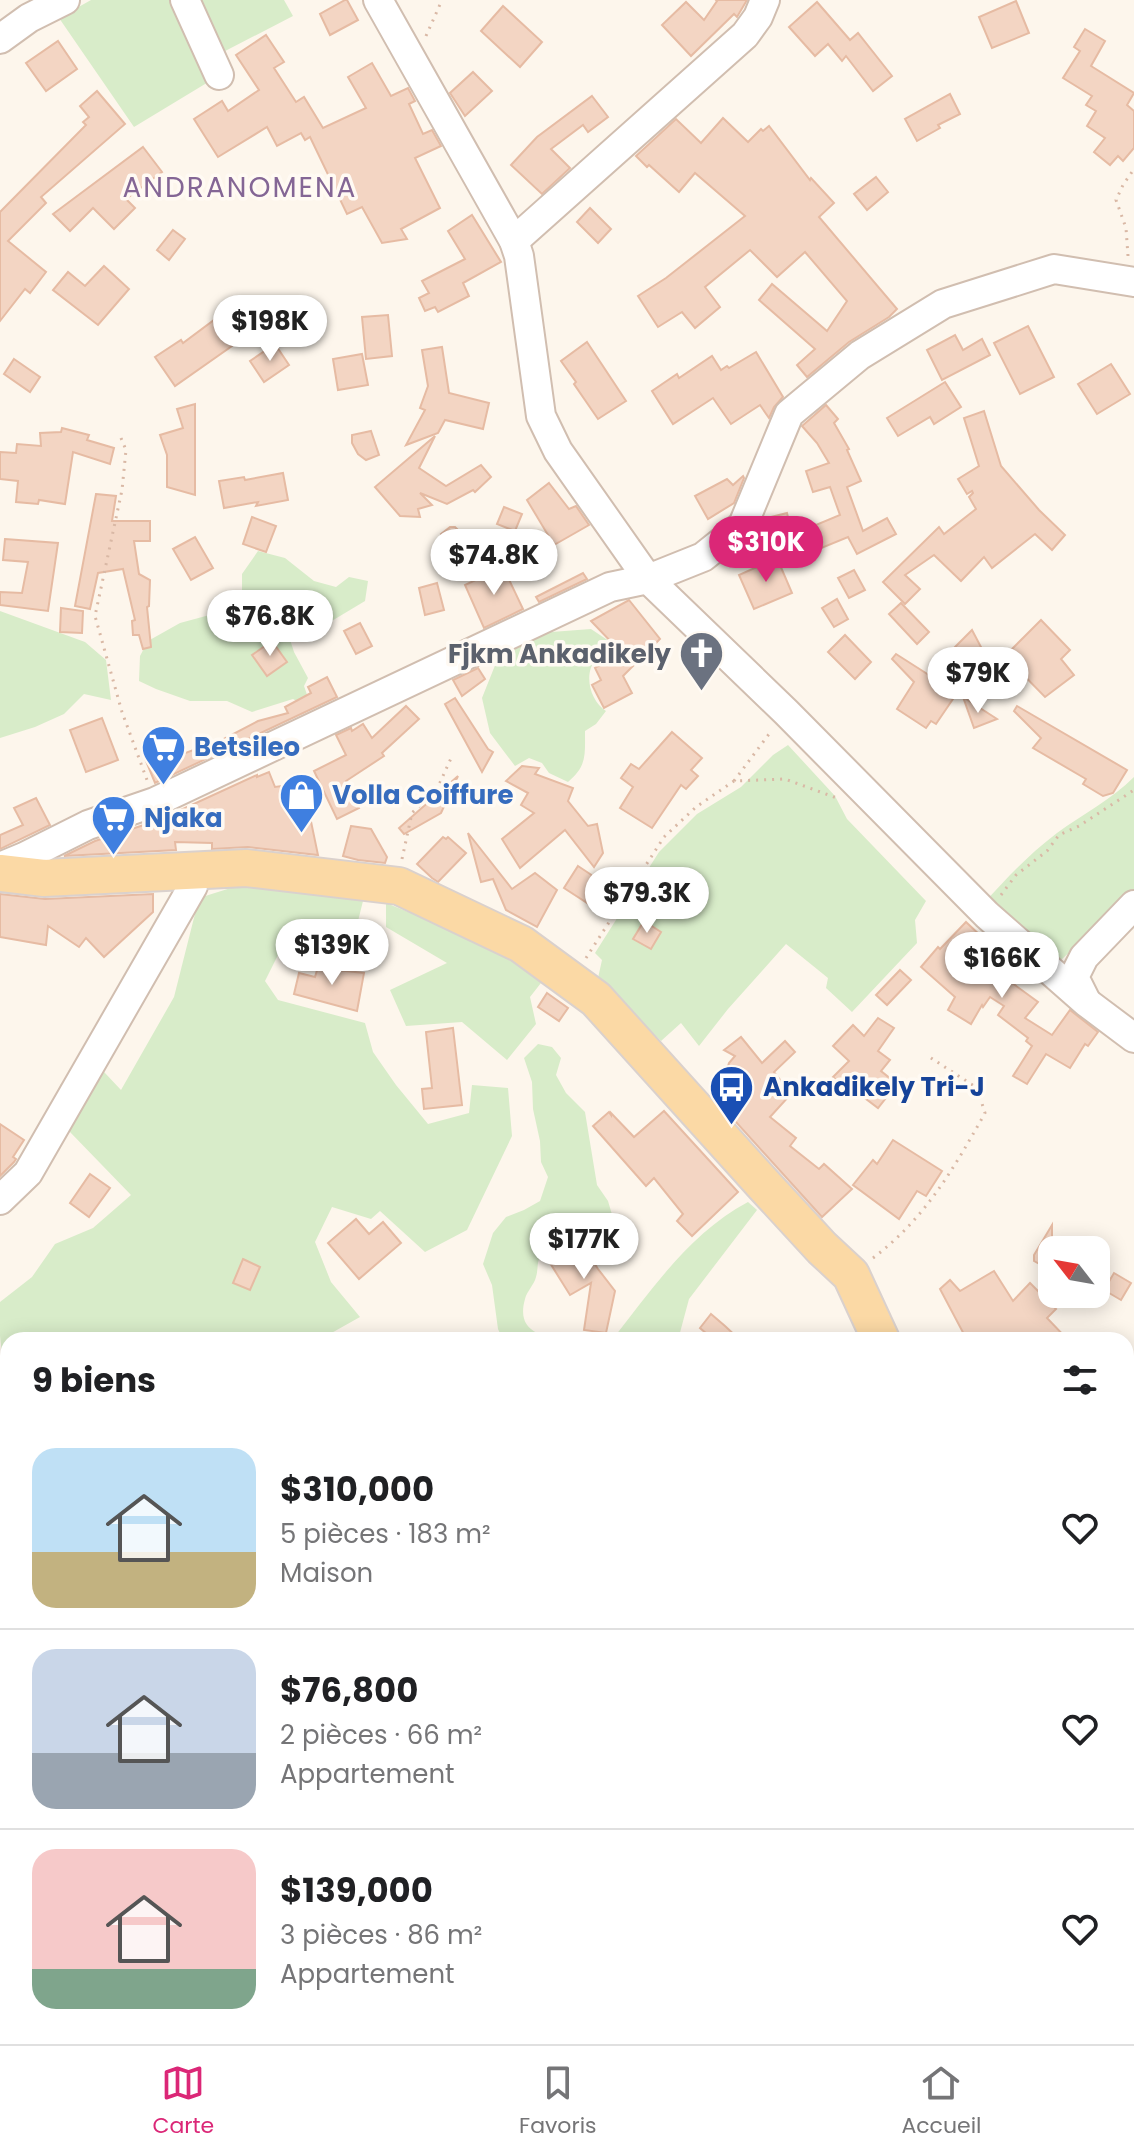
<!DOCTYPE html>
<html lang="fr">
<head>
<meta charset="utf-8">
<style>
	body { margin:0; font-family:Poppins,sans-serif; background:#f6f6f6; color:#202124; height:100vh; display:flex; flex-direction:column; font-size:30px; white-space:nowrap }
	* { box-sizing:border-box; margin:0 }
	p { font-size:26px; color:#757577 }
	.icon { flex:none; width:44px; height:44px; fill:none; stroke:currentColor; stroke-width:2; stroke-linecap:round; stroke-linejoin:round }
	.map { position:relative; flex:1; overflow:hidden }
	.details { position:absolute; left:0px; top:1332px; width:1134px; height:712px; display:flex; flex-direction:column; background:#fff; border-radius:24px 24px 0 0; box-shadow:0 4px 20px #0003 }
	.details>* { flex:none }
	.needle { width:52px; rotate:301deg }
	.buttons { position:absolute; left:1038px; top:1236px; display:grid; gap:16px }
	.buttons a { display:grid; place-items:center; width:72px; height:72px; border-radius:16px; background:#fff; box-shadow:0 4px 20px #0003; font-size:40px }
	.price { position:absolute; translate:-50% -68px; padding:0 18px; border-radius:28px; background:#fff; color:#222; font-size:26px; line-height:52px; filter:drop-shadow(0 2px 4px #0008) }
	.price::after { content:''; position:absolute; left:50%; top:48px; width:24px; height:18px; margin-left:-12px; background:inherit; clip-path:polygon(0 0,100% 0,50% 100%) }
	.price.selected { background:#db2777; color:#fff }
	ul { padding:0; list-style:none }
	li { display:flex; align-items:center; gap:24px; height:200px; padding:0 32px }
	li+li { border-top:2px solid #e0e0e0 }
	li span { display:grid; place-items:center; flex:none; width:224px; height:160px; border-radius:24px; color:#555 }
	li>.icon { margin-inline-start:auto }
	span .icon { width:96px; height:96px; fill:#fffc; stroke-width:1 }
	li b { font-size:34px }
	h2 { display:flex; justify-content:space-between; align-items:center; height:96px; padding:0 32px; font-size:34px }
	.tabs { display:flex; justify-content:space-around; align-items:center; height:112px; border-top:2px solid #e0e0e0; background:#fff; font-size:22px; color:#757577 }
	.tabs a { display:grid; justify-items:center; gap:4px }
	.tabs .selected { color:#db2777 }
	.map>svg:first-child { display:block }
	.green { fill:#d8ecc9 }
	.building { fill:#f3d5c3; stroke:#e6bba3; stroke-width:2 }
	.lines { fill:none; stroke-linecap:round; stroke-linejoin:round }
	.minor-casing { stroke:#d1beb0; stroke-width:32 }
	.major-casing { stroke:#dad1cd; stroke-width:40 }
	.path { stroke:#d9b8a5; stroke-width:3; stroke-dasharray:2 6; stroke-linecap:butt }
	.minor { stroke:#fff; stroke-width:28 }
	.major { stroke:#fbd9a5; stroke-width:36 }
	.labels { text-anchor:middle; stroke-width:7; stroke-linejoin:round; paint-order:stroke }
	.worship-label { font-size:26px; font-weight:bold; fill:#5b616d; stroke:#fffaf3; text-anchor:end }
	.shop-label { font-size:26px; font-weight:bold; fill:#366cbe; stroke:#fffaf3; text-anchor:start }
	.transit-label { font-size:26px; font-weight:bold; fill:#164399; stroke:#fffaf3; text-anchor:start }
	.neighbourhood-label { font-size:28px; letter-spacing:2px; fill:#846695; stroke:#fffaf3 }
</style>
</head>
<body>
<div class="map">
<svg width="1134" height="2044" viewBox="0 0 1134 2044">
	<rect width="100%" height="100%" fill="#fdf6ec"/>
	<!-- green -->
	<g class="green">
		<polygon points="91,0 284,0 293,16 204,62 210,81 134,127 59,18"/>
		<polygon points="258,551 285,558 314,581 336,587 349,577 368,581 365,601 325,625 285,624 294,652 308,678 304,686 312,709 293,699 252,712 227,701 190,701 156,689 139,681 140,656 148,641 180,623 228,610 242,601 242,574"/>
		<polygon points="0,611 85,642 106,660 111,700 84,694 64,714 35,727 0,738"/>
		<path d="M 591,629 L 609,641 L 613,649 C 608,652 600,654 596,659 C 583,674 590,701 606,711 L 596,724 L 585,731 C 585,755 587,766 568,782 L 549,773 L 542,763 L 529,758 L 515,766 L 490,733 L 482,698 L 498,658 L 506,642 L 525,634 Z"/>
		<polygon points="788,745 835,796 847,819 926,901 915,920 917,943 852,1012 826,988 828,978 786,944 728,1009 699,1046 681,1023 661,1041 598,978 602,960 595,953 659,852 697,814 741,787 773,755"/>
		<path d="M 1134,777 L 1134,892 L 1060,961 L 984,903 C 1008,877 1028,855 1057,833 C 1083,814 1111,800 1134,777 Z"/>
		<polygon points="237,886 364,897 358,921 369,954 313,958 282,947 265,981 278,1000 365,1023 373,1052 396,1085 428,1124 469,1113 472,1085 508,1088 512,1136 467,1230 425,1252 380,1211 371,1219 332,1207 315,1242 331,1282 360,1317 319,1340 8,1340 8,1680 0,1690 0,1369 3,1363 0,1336 0,1302 32,1277 55,1244 93,1228 131,1195 70,1132 60,1085 89,1056 121,1090 174,997 199,898"/>
		<polygon points="386,903 498,948 548,974 530,997 536,1024 507,1060 462,1022 406,1026 390,990 447,963 386,927"/>
		<path d="M 538,1044 L 552,1047 L 561,1058 L 556,1075 L 566,1093 L 585,1112 L 597,1185 L 608,1201 L 613,1218 L 606,1239 L 594,1246 L 582,1235 L 570,1230 C 558,1237 543,1244 539,1259 C 537,1264 538,1271 536,1277 C 534,1285 527,1291 525,1299 C 516,1331 540,1336 565,1340 L 503,1340 L 498,1329 L 492,1285 L 483,1264 L 493,1233 L 506,1217 L 524,1210 L 540,1201 L 548,1177 L 541,1162 L 540,1141 L 533,1109 L 532,1082 L 524,1058 Z"/>
		<path d="M 748,1202 L 757,1210 L 689,1299 L 678,1340 L 612,1340 C 652,1289 690,1233 748,1202 Z"/>
		<polygon points="351,2036 578,2036 575,2044 354,2044"/>
		<polygon points="689,2036 858,2036 858,2044 684,2044"/>
	</g>
	<!-- building -->
	<g class="building">
		<polygon points="345,0 347,0 358,20 330,35 320,14"/>
		<polygon points="716,0 747,0 737,17 734,14 691,56 662,25 686,2 704,20 717,1"/>
		<polygon points="1016,1 1029,33 992,48 979,17"/>
		<polygon points="817,2 850,40 858,33 892,76 873,91 846,56 842,61 828,44 815,56 789,27"/>
		<polygon points="503,6 542,42 520,67 481,31"/>
		<polygon points="1085,29 1105,41 1091,66 1134,93 1127,105 1134,111 1134,148 1123,161 1118,156 1110,165 1094,152 1105,138 1087,126 1096,111 1086,105 1092,96 1063,78 1080,51 1074,47"/>
		<polygon points="266,35 284,62 274,68 296,102 304,97 323,128 366,108 348,77 372,63 391,96 408,88 415,101 409,104 423,134 432,130 441,146 415,158 440,208 401,229 407,239 382,243 362,207 347,214 310,137 305,140 301,133 277,146 267,127 218,157 194,119 222,101 228,111 259,90 236,55"/>
		<polygon points="58,41 77,69 46,91 26,63"/>
		<polygon points="473,72 492,91 465,116 450,93"/>
		<polygon points="97,91 125,124 41,197 46,203 8,241 46,272 30,293 25,289 0,321 0,212 86,125 83,122 89,117 80,106"/>
		<polygon points="950,94 960,114 938,125 940,128 917,141 905,119"/>
		<polygon points="592,96 608,117 588,132 583,125 551,149 570,168 542,194 511,165 537,137"/>
		<polygon points="723,118 748,142 761,129 763,131 769,126 810,180 811,178 834,203 819,217 897,309 889,317 849,342 807,377 797,365 815,349 759,300 772,284 827,331 847,301 805,252 777,277 750,250 705,287 720,307 695,328 682,312 658,327 638,296 666,278 745,216 695,173 679,192 649,165 647,167 636,156 676,119 701,143"/>
		<polygon points="143,147 162,172 126,199 135,208 114,229 93,208 70,231 53,214"/>
		<polygon points="876,177 888,192 867,210 854,194"/>
		<polygon points="590,208 611,229 598,243 577,222"/>
		<polygon points="472,215 501,262 463,283 469,296 438,312 435,307 425,311 419,298 429,293 422,281 465,259 448,231"/>
		<polygon points="173,230 185,239 169,260 157,250"/>
		<polygon points="104,266 129,289 98,325 53,290 68,272 85,286"/>
		<polygon points="388,315 392,356 366,359 362,317"/>
		<polygon points="214,320 232,346 175,386 155,357 181,340 183,343"/>
		<polygon points="1028,326 1054,377 1020,394 994,343"/>
		<polygon points="955,335 963,350 982,339 990,355 942,380 927,350"/>
		<polygon points="587,342 626,401 598,419 574,384 576,382 561,361"/>
		<polygon points="275,344 289,365 264,382 250,361"/>
		<polygon points="442,347 449,393 489,403 483,429 445,420 438,433 406,445 425,410 420,408 428,386 422,350"/>
		<polygon points="756,352 783,397 774,407 769,418 760,405 731,424 713,398 673,424 652,391 677,374 679,378 712,356 721,370 727,366 729,368"/>
		<polygon points="362,354 368,385 338,390 333,359"/>
		<polygon points="14,359 40,377 30,392 4,374"/>
		<polygon points="1111,364 1130,394 1097,414 1078,384"/>
		<polygon points="945,382 961,407 934,424 930,417 898,436 887,418"/>
		<polygon points="195,404 195,495 167,487 167,455 160,435 183,428 177,409"/>
		<polygon points="826,405 838,419 834,423 849,449 847,450 861,481 847,487 863,531 887,518 896,534 857,554 848,537 819,549 811,527 840,515 830,487 813,492 806,471 829,463 817,443 802,426"/>
		<polygon points="984,411 1001,466 1039,510 1065,535 1052,550 1035,534 992,568 984,557 961,581 934,555 905,575 920,589 905,604 883,582 939,527 944,534 976,509 969,497 973,493 972,491 967,494 958,479 979,466 964,418"/>
		<polygon points="62,428 89,435 87,440 114,448 110,464 73,452 65,504 39,500 38,504 16,502 18,481 0,479 0,452 16,453 17,444 41,446 40,433 61,432"/>
		<polygon points="371,431 379,455 366,460 358,454 352,443 352,435"/>
		<polygon points="435,436 419,468 446,486 481,465 491,477 475,492 473,490 447,504 420,493 432,505 418,509 420,517 400,516 375,487"/>
		<polygon points="283,473 288,500 256,506 258,502 224,508 219,481 244,477 245,480"/>
		<polygon points="743,476 744,478 734,503 708,519 695,496 727,479 733,485"/>
		<polygon points="549,483 569,509 576,506 589,525 554,545 527,500"/>
		<polygon points="96,494 116,496 112,521 150,521 150,541 134,541 139,574 150,580 149,606 147,607 151,647 143,649 139,635 133,635 132,621 135,620 123,569 98,573 90,609 75,606"/>
		<polygon points="504,507 522,514 515,531 497,524"/>
		<polygon points="787,513 793,539 777,542 771,517"/>
		<polygon points="252,517 276,526 266,552 243,544"/>
		<polygon points="450,527 455,527 470,542 453,559 441,534"/>
		<polygon points="195,537 213,568 191,580 173,549"/>
		<polygon points="5,539 58,543 48,611 0,605 0,592 22,593 28,562 3,560"/>
		<polygon points="777,558 792,593 754,609 739,575"/>
		<polygon points="503,567 523,609 484,628 465,585"/>
		<polygon points="854,570 865,590 849,598 838,578"/>
		<polygon points="583,573 587,579 539,602 536,597"/>
		<polygon points="437,583 444,610 425,615 419,588"/>
		<polygon points="837,599 848,619 834,627 822,608"/>
		<polygon points="629,600 660,639 623,676 632,693 604,708 592,685 601,680 595,668 602,664 600,659 618,649 591,621"/>
		<polygon points="901,603 929,632 917,644 889,614"/>
		<polygon points="61,608 83,611 82,633 60,632"/>
		<polygon points="1041,620 1070,650 1061,659 1074,675 1045,697 1005,656"/>
		<polygon points="360,623 372,646 356,654 344,631"/>
		<polygon points="972,630 992,668 982,680 952,650"/>
		<polygon points="845,635 871,662 855,679 828,652"/>
		<polygon points="272,641 287,662 267,676 252,655"/>
		<polygon points="896,654 957,693 936,724 931,721 926,728 897,709 914,682 892,659"/>
		<polygon points="478,668 485,679 462,696 453,680"/>
		<polygon points="327,677 337,697 155,783 144,756 160,750 164,761 196,749 197,753 258,721 288,713 285,707 311,693 308,687"/>
		<polygon points="963,697 997,719 974,728"/>
		<polygon points="455,698 488,749 493,752 482,772 445,704"/>
		<polygon points="406,706 419,719 382,753 384,756 346,781 359,808 337,819 314,771 346,755 336,735 351,728 352,731 363,724 372,738"/>
		<polygon points="1017,706 1127,770 1113,793 1103,796 1083,784 1086,779 1033,748 1041,738 1014,711"/>
		<polygon points="102,718 118,760 86,772 70,730"/>
		<polygon points="672,732 702,758 691,770 698,776 686,789 681,785 652,828 620,808 633,787 621,778 631,764 639,769"/>
		<polygon points="522,766 539,768 535,774 573,788 568,801 588,826 597,824 603,853 594,867 565,830 520,868 502,839 534,813 521,805 528,793 506,781"/>
		<polygon points="269,772 275,787 303,783 318,855 248,847 212,849 212,843 175,842 176,850 64,856 95,841 159,820 257,775 257,777"/>
		<polygon points="458,776 441,813 404,834 399,828"/>
		<polygon points="36,798 50,825 0,849 0,835 23,825 14,808"/>
		<polygon points="351,826 371,829 387,857 385,863 358,860 343,856"/>
		<polygon points="468,833 512,889 535,873 557,890 537,927 506,910 493,879 481,882"/>
		<polygon points="443,837 446,839 448,837 466,853 438,882 432,878 417,864"/>
		<polygon points="578,866 617,892 608,907 605,905 601,912 564,888"/>
		<polygon points="0,894 45,899 153,894 153,912 104,957 86,938 79,947 48,926 46,945 0,937"/>
		<polygon points="644,921 661,932 651,949 633,939"/>
		<polygon points="966,922 1002,956 993,969 1038,1002 1025,1018 1052,1035 1070,1010 1098,1032 1088,1046 1085,1044 1070,1068 1046,1054 1027,1084 1013,1076 1032,1046 1026,1041 1028,1038 998,1015 1004,1006 990,997 983,1007 982,1005 971,1024 948,1010 955,997 921,967 938,947 940,949"/>
		<polygon points="328,966 336,970 364,973 357,1011 294,994 299,973 315,977 318,967"/>
		<polygon points="900,970 911,980 887,1005 876,995"/>
		<polygon points="547,993 568,1008 559,1021 538,1007"/>
		<polygon points="878,1018 894,1028 878,1051 890,1060 881,1071 897,1084 878,1108 858,1093 854,1098 833,1077 849,1061 833,1046 853,1025 864,1036"/>
		<polygon points="453,1028 462,1105 424,1109 422,1089 432,1088 426,1032"/>
		<polygon points="741,1037 762,1063 785,1041 795,1052 774,1072 791,1094 770,1117 796,1138 790,1146 819,1169 824,1164 852,1189 822,1217 717,1101 729,1063 735,1056 724,1050"/>
		<polygon points="664,1111 738,1192 692,1236 677,1221 683,1214 654,1178 646,1186 593,1126 609,1112 611,1115 611,1113 634,1137"/>
		<polygon points="0,1124 24,1140 13,1157 16,1159 14,1162 0,1176"/>
		<polygon points="893,1140 942,1171 926,1196 917,1191 899,1219 853,1185 873,1160 877,1164"/>
		<polygon points="90,1174 110,1188 89,1217 70,1203"/>
		<polygon points="356,1219 369,1234 383,1222 401,1243 359,1279 328,1243"/>
		<polygon points="1052,1225 1052,1271 1034,1261 1034,1255"/>
		<polygon points="570,1235 581,1242 598,1269 615,1291 606,1333 584,1330 591,1283 570,1295 545,1255"/>
		<polygon points="243,1259 260,1267 250,1290 233,1283"/>
		<polygon points="994,1271 1013,1301 1030,1283 1056,1309 1047,1318 1068,1340 967,1340 940,1289 950,1280 960,1291"/>
		<polygon points="1114,1273 1131,1283 1121,1300 1104,1290"/>
		<polygon points="711,1314 725,1326 740,1340 714,1340 700,1328"/>
	</g>
	<g class="lines">
		<defs>
			<g id="minor">
				<polyline points="185,0 219,75"/>
				<polyline points="378,0 514,241 519,256 541,416 558,451 648,579 786,712 987,915 1086,1002 1134,1038"/>
				<polyline points="0,39 29,18 65,0"/>
				<polyline points="514,241 745,35 758,17 765,0"/>
				<polyline points="0,867 24,857 88,825 155,802 610,587 648,579 703,557 743,525 789,414 860,355 943,304 1054,269 1134,282"/>
				<polyline points="1086,1001 1074,977 1084,957 1134,905"/>
				<polyline points="0,1200 28,1173 193,886 193,871"/>
			</g>
			<g id="major">
				<polyline points="0,873 44,878 246,868 399,886 521,944 596,999 764,1185 822,1248 851,1275 881,1340"/>
				<polyline points="1126,1860 1134,1870"/>
			</g>
		</defs>
		<!-- minor casing -->
		<use href="#minor" class="minor-casing"/>
		<!-- major casing -->
		<use href="#major" class="major-casing"/>
		<!-- path -->
		<g class="path">
			<polyline points="426,36 442,0"/>
			<polyline points="1128,256 1126,228 1116,200 1123,185 1134,169"/>
			<polyline points="121,438 126,450 122,490 95,616 122,712 147,780"/>
			<polyline points="734,781 772,730"/>
			<polyline points="402,859 412,813 438,787 452,756"/>
			<polyline points="1001,895 1016,875 1047,851 1059,835 1079,826 1134,790"/>
			<polyline points="586,958 664,837 696,807 734,781 785,779 837,798"/>
			<path d="M 873,1258 C 925,1219 954,1168 985,1113 L 977,1088 L 928,1056"/>
		</g>
		<!-- minor -->
		<use href="#minor" class="minor"/>
		<!-- major -->
		<use href="#major" class="major"/>
	</g>
	<!-- icons -->
	<defs>
		<symbol id="church-pin" viewBox="-11 -11 22 30"><path d="M0 17L-7.5 6A9.5 9.5 0 1 1 7.5 6Z" fill="#6b7280" stroke="#fffaf3"/><path d="M-1.2-6h2.4v3.5h3.3v2.4h-3.3V6h-2.4V-.1h-3.3v-2.4h3.3Z" fill="#fff"/></symbol>
		<symbol id="supermarket-pin" viewBox="-11 -11 22 30"><path d="M0 17L-7.5 6A9.5 9.5 0 1 1 7.5 6Z" fill="#3f7fe0" stroke="#fffaf3"/><path d="M-6-5.5h2.5l.6 2H6L4.5 2H-2.5L-4.4-4H-6ZM-1.5 3.2a1.3 1.3 0 1 0 .1 0ZM3 3.2a1.3 1.3 0 1 0 .1 0Z" fill="#fff"/></symbol>
		<symbol id="shop-pin" viewBox="-11 -11 22 30"><path d="M0 17L-7.5 6A9.5 9.5 0 1 1 7.5 6Z" fill="#3f7fe0" stroke="#fffaf3"/><path d="M-5-2.5h2.3a2.7 3.5 0 0 1 5.4 0H5L5.5 6h-11ZM-1.5-2.5h3a1.5 2.3 0 0 0-3 0Z" fill="#fff"/></symbol>
		<symbol id="bus-pin" viewBox="-11 -11 22 30"><path d="M0 17L-7.5 6A9.5 9.5 0 1 1 7.5 6Z" fill="#1a4fb4" stroke="#fffaf3"/><path d="M-5-6H5V4H4V6H2V4H-2V6H-4V4H-5ZM-3.5-4V0h7V-4ZM-3.5 1.2v1.5H-2V1.2ZM2 1.2v1.5H3.5V1.2Z" fill="#fff"/></symbol>
	</defs>
	<g fill-rule="evenodd">
		<use href="#church-pin" x="676" y="628" width="51" height="69"/>
		<use href="#supermarket-pin" x="138" y="722" width="51" height="69"/>
		<use href="#shop-pin" x="276" y="770" width="51" height="69"/>
		<use href="#supermarket-pin" x="88" y="792" width="51" height="69"/>
		<use href="#bus-pin" x="706" y="1062" width="51" height="69"/>
	</g>
	<g class="labels">
		<!-- worship labels -->
		<g class="worship-label">
			<text x="671" y="663">Fjkm Ankadikely</text>
		</g>
		<!-- shop labels -->
		<g class="shop-label">
			<text x="194" y="756">Betsileo</text>
			<text x="332" y="804">Volla Coiffure</text>
			<text x="144" y="827">Njaka</text>
		</g>
		<!-- transit labels -->
		<g class="transit-label">
			<text x="763" y="1096">Ankadikely Tri-J</text>
		</g>
		<!-- neighbourhood labels -->
		<g class="neighbourhood-label">
			<text x="240" y="197">ANDRANOMENA</text>
		</g>
	</g>
</svg>
<div class="buttons">
<a><svg class="needle" viewBox="-14 -14 28 28"><path d="M0-13l5 13h-10z" fill="#e53935"/><path d="M0 13l5-13h-10z" fill="#757577"/></svg></a>
</div>
<b class="price" style="left:270px;top:363px">$198K</b>
<b class="price selected" style="left:766px;top:584px">$310K</b>
<b class="price" style="left:494px;top:597px">$74.8K</b>
<b class="price" style="left:270px;top:658px">$76.8K</b>
<b class="price" style="left:978px;top:715px">$79K</b>
<b class="price" style="left:647px;top:935px">$79.3K</b>
<b class="price" style="left:332px;top:987px">$139K</b>
<b class="price" style="left:1002px;top:1000px">$166K</b>
<b class="price" style="left:584px;top:1281px">$177K</b>
<section class="details">
<h2>9 biens<svg class="icon" aria-label="filters" viewBox="0 0 24 24"><path d="M4 7h16M4 17h16"/><circle cx="9" cy="7" r="2"/><circle cx="15" cy="17" r="2"/></svg></h2>
<ul>
<li><span style="background:linear-gradient(#bfe0f5 65%,#c2b280 0)"><svg class="icon" aria-label="home" viewBox="0 0 24 24"><path d="M3 11l9-7 9 7M6 9v11h12V9"/></svg></span><div><b>$310,000</b><p>5 pièces · 183 m²</p><p>Maison</p></div><svg class="icon" aria-label="heart" viewBox="0 0 24 24"><path d="M12 20l-8-8c-3-5 5-10 8-4 3-6 11-1 8 4z"/></svg></li>
<li><span style="background:linear-gradient(#c9d6e8 65%,#9aa5b1 0)"><svg class="icon" aria-label="home" viewBox="0 0 24 24"><path d="M3 11l9-7 9 7M6 9v11h12V9"/></svg></span><div><b>$76,800</b><p>2 pièces · 66 m²</p><p>Appartement</p></div><svg class="icon" aria-label="heart" viewBox="0 0 24 24"><path d="M12 20l-8-8c-3-5 5-10 8-4 3-6 11-1 8 4z"/></svg></li>
<li><span style="background:linear-gradient(#f6c9c9 75%,#7fa58c 0)"><svg class="icon" aria-label="home" viewBox="0 0 24 24"><path d="M3 11l9-7 9 7M6 9v11h12V9"/></svg></span><div><b>$139,000</b><p>3 pièces · 86 m²</p><p>Appartement</p></div><svg class="icon" aria-label="heart" viewBox="0 0 24 24"><path d="M12 20l-8-8c-3-5 5-10 8-4 3-6 11-1 8 4z"/></svg></li>
</ul>
</section>
</div>
<nav class="tabs">
<a class="selected"><svg class="icon" aria-label="map" viewBox="0 0 24 24"><path d="M3 6l6-2 6 2 6-2v14l-6 2-6-2-6 2zM9 4v14M15 6v14"/></svg>Carte</a>
<a><svg class="icon" aria-label="saved" viewBox="0 0 24 24"><path d="M7 4h10v16l-5-4-5 4z"/></svg>Favoris</a>
<a><svg class="icon" aria-label="home" viewBox="0 0 24 24"><path d="M3 11l9-7 9 7M6 9v11h12V9"/></svg>Accueil</a>
</nav>
</body>
</html>
